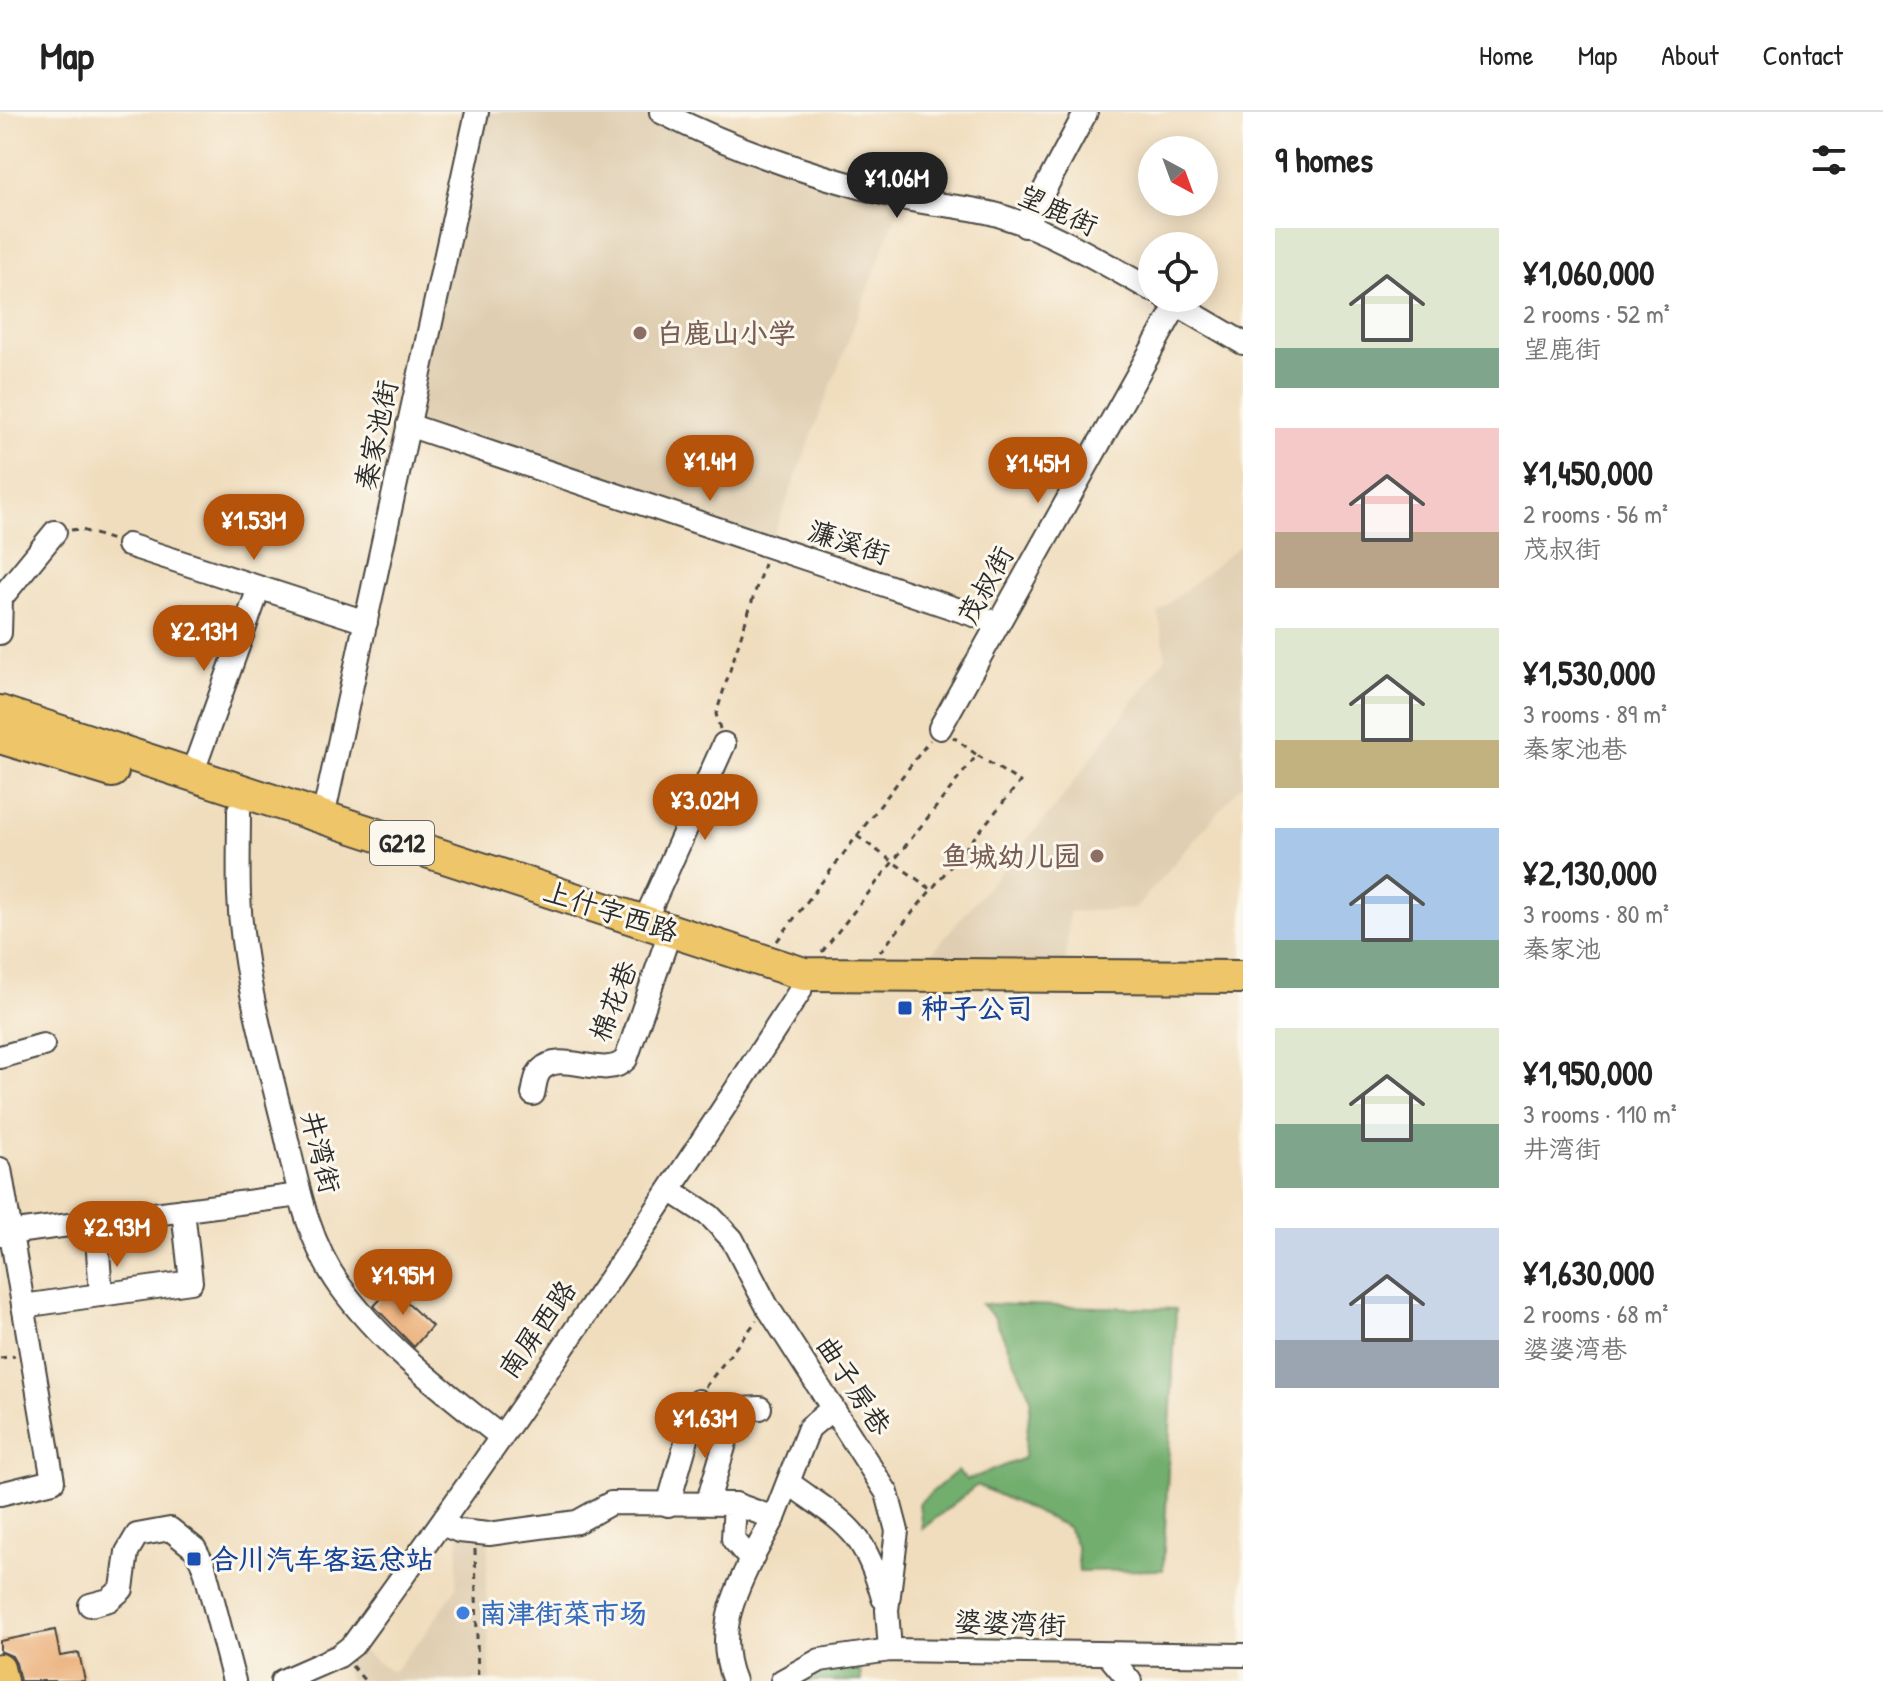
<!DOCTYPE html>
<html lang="en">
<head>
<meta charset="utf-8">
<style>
	body { margin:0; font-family:"Patrick Hand","LXGW WenKai TC",sans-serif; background:#f6f6f6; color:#222; height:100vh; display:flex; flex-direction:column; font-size:30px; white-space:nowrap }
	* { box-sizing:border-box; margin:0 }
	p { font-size:26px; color:#767676 }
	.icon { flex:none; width:44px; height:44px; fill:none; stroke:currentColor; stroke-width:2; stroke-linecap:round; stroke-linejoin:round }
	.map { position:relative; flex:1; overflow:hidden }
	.sheet { display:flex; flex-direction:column; background:#fff; width:640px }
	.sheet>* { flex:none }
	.needle { width:52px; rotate:139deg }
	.fabs { position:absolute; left:1138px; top:24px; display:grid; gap:16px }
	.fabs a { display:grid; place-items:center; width:80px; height:80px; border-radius:50%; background:#fff; box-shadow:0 4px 20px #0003; font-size:40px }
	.price { position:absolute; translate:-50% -68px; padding:0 18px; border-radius:28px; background:#b45309; color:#fff; font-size:26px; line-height:52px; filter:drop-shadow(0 2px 4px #0008) }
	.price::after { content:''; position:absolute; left:50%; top:48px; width:24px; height:18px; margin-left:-12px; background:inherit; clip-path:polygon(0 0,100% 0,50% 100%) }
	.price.current { background:#222; color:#fff }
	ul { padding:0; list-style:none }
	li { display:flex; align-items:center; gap:24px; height:200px; padding:0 32px }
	li span { display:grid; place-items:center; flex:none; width:224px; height:160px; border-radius:0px; color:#555 }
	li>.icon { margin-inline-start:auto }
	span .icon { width:96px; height:96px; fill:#fffc; stroke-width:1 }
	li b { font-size:34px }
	h2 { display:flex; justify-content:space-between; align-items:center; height:96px; padding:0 32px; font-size:34px }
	header { display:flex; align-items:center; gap:48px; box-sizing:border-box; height:112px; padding:0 40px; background:#fff; border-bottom:2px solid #e0e0e0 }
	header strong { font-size:38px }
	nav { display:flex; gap:44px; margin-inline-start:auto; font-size:28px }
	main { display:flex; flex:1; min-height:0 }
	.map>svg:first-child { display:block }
	.built { fill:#dfceb1 }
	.forest { fill:#72ae6e; stroke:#4e6c4c; stroke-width:2 }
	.building { fill:#ebad76 }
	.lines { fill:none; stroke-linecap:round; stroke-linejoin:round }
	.minor-casing { stroke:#494641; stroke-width:26 }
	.major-casing { stroke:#494641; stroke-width:32 }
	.highway-casing { stroke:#494641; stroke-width:36 }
	.path { stroke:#494641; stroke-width:3; stroke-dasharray:6 6; stroke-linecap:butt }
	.minor { stroke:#fff; stroke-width:22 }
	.major { stroke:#eec569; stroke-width:28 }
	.highway { stroke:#eec569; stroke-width:32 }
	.education-dot { fill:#8d6e63; stroke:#fbf7ec; stroke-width:3 }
	.transit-dot { fill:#1a4fb4; stroke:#fbf7ec; stroke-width:3 }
	.shop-dot { fill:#3f7fe0; stroke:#fbf7ec; stroke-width:3 }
	.labels { text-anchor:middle; stroke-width:6; stroke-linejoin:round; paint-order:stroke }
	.shield { fill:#fbf7ec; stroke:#696865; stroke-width:2 }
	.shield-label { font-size:26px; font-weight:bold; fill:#2b2b2b }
	.street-label { font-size:28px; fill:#2b2b2b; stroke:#fbf7ec }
	.education-label { font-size:28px; font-weight:bold; fill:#785e54; stroke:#fbf7ec; text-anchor:start }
	.transit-label { font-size:28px; font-weight:bold; fill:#164399; stroke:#fbf7ec; text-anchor:start }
	.shop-label { font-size:28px; font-weight:bold; fill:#366cbe; stroke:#fbf7ec; text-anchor:start }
</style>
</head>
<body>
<header>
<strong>Map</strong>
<nav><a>Home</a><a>Map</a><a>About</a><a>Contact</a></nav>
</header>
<main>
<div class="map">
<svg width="1243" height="1569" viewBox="0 0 1243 1569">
	<rect width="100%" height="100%" fill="#fbf7ec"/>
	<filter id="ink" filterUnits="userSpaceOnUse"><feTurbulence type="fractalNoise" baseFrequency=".0125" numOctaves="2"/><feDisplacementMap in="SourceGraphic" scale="16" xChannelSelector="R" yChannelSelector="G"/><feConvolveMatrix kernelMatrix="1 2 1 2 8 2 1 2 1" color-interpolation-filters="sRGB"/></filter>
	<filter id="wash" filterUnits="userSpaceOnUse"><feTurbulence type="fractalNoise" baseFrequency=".006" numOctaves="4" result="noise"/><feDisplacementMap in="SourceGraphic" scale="32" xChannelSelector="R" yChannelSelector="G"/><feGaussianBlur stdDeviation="1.8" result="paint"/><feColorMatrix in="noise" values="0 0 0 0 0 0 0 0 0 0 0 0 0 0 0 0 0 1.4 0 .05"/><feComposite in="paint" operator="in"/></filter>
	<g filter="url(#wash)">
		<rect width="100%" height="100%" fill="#f0ddbd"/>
		<!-- built -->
		<g class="built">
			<polygon points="490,0 661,0 903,86 769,435 408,313 476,4"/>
			<polygon points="1243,431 1243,671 1135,797 1069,800 1065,864 914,862 1059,690 1166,545 1158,500"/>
			<polygon points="459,1419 489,1422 486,1480 491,1569 350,1569 339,1544 353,1533 393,1560 425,1522 456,1476"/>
		</g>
		<!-- forest -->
		<g class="forest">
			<polygon points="981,1192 1176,1197 1163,1458 1079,1459 1077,1436 1068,1415 977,1373 922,1417 919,1391 957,1359 967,1368 1024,1346 1031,1286 995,1206"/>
			<polygon points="859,1540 861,1569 790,1569"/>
		</g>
		<g id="blocks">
			<!-- building -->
			<g class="building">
				<polygon points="391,1176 432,1214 414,1235 374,1194"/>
				<polygon points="55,1518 60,1544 79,1541 85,1569 20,1569 16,1551 12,1544 0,1539 0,1529"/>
			</g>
		</g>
	</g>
	<g filter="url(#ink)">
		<use href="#blocks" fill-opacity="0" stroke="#494641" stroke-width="2"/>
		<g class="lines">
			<defs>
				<g id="minor">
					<path d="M 661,0 C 737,39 820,66 902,86 C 936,94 972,94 1004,105 C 1056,121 1105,152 1152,178"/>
					<polyline points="1025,114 1086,0"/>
					<polyline points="1166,186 1243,231"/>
					<polyline points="408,313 998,511"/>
					<polyline points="128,433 366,510"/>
					<polyline points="0,521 1,486 55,420"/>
					<polyline points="940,616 1177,192"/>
					<polyline points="192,662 259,476"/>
					<path d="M 239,698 C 239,726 238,755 239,783 C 242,861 266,940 284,1015 C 297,1070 307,1128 340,1174 C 382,1233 444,1279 500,1324"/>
					<polyline points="323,705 477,0"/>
					<polyline points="644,810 724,632"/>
					<polyline points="0,945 43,933"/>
					<path d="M 533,982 C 535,975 535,964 541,958 C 562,936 605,970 626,947 L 665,834"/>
					<polyline points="0,1057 53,1369 0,1382"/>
					<polyline points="670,1078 710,1104 732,1127 767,1194 887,1381 897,1419 887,1498 890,1538"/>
					<polyline points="96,1110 101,1183"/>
					<polyline points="0,1122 300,1083"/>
					<polyline points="23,1194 191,1170 183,1098"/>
					<path d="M 789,1371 C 845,1412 863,1415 883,1486"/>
					<polyline points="708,1389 733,1304 740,1297 760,1296"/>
					<polyline points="735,1392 774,1406"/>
					<polyline points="668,1393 698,1289"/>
					<path d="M 441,1412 L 459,1419 L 489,1422 L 577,1410 L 611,1391 L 735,1392 L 733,1427 L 751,1448 C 731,1488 716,1525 734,1569"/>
					<polyline points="751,1448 774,1406 809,1316 833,1296"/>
					<polyline points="90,1493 109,1488 122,1477 127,1440 137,1423 170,1417 195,1437 204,1454 234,1569"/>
					<polyline points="1109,1544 1130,1569"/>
					<path d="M 282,1569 L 339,1544 L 353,1533 C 509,1320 657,1100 800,879 L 804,862"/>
					<polyline points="782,1569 820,1548 890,1538 1243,1543"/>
				</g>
				<polyline id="major" points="0,1556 3,1569"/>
				<g id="highway">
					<polyline points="0,600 804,862 1243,865"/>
					<polyline points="0,625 112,659"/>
				</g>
			</defs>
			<!-- minor casing -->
			<use href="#minor" class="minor-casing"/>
			<!-- major casing -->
			<use href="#major" class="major-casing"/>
			<!-- highway casing -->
			<use href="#highway" class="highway-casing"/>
			<!-- path -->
			<g class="path">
				<polyline points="71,418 79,417 113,428"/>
				<polyline points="720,617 716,602 764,452"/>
				<polyline points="857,724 932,778"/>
				<polyline points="777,829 930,628"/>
				<polyline points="822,840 977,643 953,625"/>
				<polyline points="880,840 1020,670 977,643"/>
				<polyline points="0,1246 15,1244"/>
				<polyline points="705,1275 757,1208"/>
				<polyline points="475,1437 478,1569"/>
				<polyline points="352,1554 365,1569"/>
			</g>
			<!-- minor -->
			<use href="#minor" class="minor"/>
			<!-- major -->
			<use href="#major" class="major"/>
			<!-- highway -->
			<use href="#highway" class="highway"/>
		</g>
	</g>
	<!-- markers -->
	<g class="education-dot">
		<circle cx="640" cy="221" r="8"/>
		<circle cx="1097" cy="744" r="8"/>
	</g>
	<g class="transit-dot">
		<rect x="897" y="888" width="16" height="16" rx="4"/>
		<rect x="186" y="1439" width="16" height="16" rx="4"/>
	</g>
	<circle class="shop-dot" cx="463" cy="1501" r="8"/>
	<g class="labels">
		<!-- shield labels -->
		<rect class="shield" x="370" y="709" width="64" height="44" rx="6"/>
		<g class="shield-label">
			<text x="402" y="740">G212</text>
		</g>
		<!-- street labels -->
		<g class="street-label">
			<text transform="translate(1058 98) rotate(24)" y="10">望鹿街</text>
			<text transform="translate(376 323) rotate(-78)" y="10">秦家池街</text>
			<text transform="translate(849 430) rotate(18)" y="10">濂溪街</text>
			<text transform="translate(985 473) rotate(-61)" y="10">茂叔街</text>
			<text transform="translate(611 799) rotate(18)" y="10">上什字西路</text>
			<text transform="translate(613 889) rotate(-69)" y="10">棉花巷</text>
			<text transform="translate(321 1040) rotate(76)" y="10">井湾街</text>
			<text transform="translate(537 1217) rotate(-55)" y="10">南屏西路</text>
			<text transform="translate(854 1273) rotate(57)" y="10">曲子房巷</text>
			<text transform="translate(1010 1511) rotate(2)" y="10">婆婆湾街</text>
		</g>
		<!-- education labels -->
		<g class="education-label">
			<text x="656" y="231">白鹿山小学</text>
			<text x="1081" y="754" text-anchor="end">鱼城幼儿园</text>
		</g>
		<!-- transit labels -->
		<g class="transit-label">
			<text x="921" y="906">种子公司</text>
			<text x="210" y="1457">合川汽车客运总站</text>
		</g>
		<!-- shop labels -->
		<g class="shop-label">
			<text x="479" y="1511">南津街菜市场</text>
		</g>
	</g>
</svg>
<div class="fabs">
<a><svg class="needle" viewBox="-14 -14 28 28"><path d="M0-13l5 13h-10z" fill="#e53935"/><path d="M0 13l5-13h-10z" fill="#767676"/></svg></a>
<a><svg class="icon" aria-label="locate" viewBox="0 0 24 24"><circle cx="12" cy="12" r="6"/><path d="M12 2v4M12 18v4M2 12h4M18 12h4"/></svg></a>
</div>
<b class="price current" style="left:897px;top:108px">¥1.06M</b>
<b class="price" style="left:710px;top:391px">¥1.4M</b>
<b class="price" style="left:1038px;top:393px">¥1.45M</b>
<b class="price" style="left:254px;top:450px">¥1.53M</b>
<b class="price" style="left:204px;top:561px">¥2.13M</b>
<b class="price" style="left:705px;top:730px">¥3.02M</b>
<b class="price" style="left:117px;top:1157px">¥2.93M</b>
<b class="price" style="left:403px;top:1205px">¥1.95M</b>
<b class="price" style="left:705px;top:1348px">¥1.63M</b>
</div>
<section class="sheet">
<h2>9 homes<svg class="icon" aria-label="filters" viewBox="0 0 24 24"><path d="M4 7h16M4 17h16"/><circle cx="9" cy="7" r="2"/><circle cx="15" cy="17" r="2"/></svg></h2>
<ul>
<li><span style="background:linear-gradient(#dfe7d0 75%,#7fa58c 0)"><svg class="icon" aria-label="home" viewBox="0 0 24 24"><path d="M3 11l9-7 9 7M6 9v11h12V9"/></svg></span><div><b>¥1,060,000</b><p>2 rooms · 52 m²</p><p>望鹿街</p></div></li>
<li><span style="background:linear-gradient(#f6c9c9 65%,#b9a48a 0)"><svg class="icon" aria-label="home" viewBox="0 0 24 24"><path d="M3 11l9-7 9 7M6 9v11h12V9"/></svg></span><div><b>¥1,450,000</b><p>2 rooms · 56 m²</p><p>茂叔街</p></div></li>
<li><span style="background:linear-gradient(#dfe7d0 70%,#c2b280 0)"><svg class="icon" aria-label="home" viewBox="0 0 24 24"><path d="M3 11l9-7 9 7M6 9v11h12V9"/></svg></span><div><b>¥1,530,000</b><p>3 rooms · 89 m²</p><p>秦家池巷</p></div></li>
<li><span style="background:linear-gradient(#a9c7e8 70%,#7fa58c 0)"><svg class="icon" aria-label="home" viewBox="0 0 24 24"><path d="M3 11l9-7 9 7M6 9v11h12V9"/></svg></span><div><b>¥2,130,000</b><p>3 rooms · 80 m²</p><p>秦家池</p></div></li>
<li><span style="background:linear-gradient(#dfe7d0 60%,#7fa58c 0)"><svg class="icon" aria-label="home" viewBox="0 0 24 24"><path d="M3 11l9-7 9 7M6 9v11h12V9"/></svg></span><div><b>¥1,950,000</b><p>3 rooms · 110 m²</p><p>井湾街</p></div></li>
<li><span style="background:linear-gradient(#c9d6e8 70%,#9aa5b1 0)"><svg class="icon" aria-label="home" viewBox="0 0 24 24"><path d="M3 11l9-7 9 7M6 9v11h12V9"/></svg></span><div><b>¥1,630,000</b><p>2 rooms · 68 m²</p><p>婆婆湾巷</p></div></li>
</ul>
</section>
</main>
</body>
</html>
